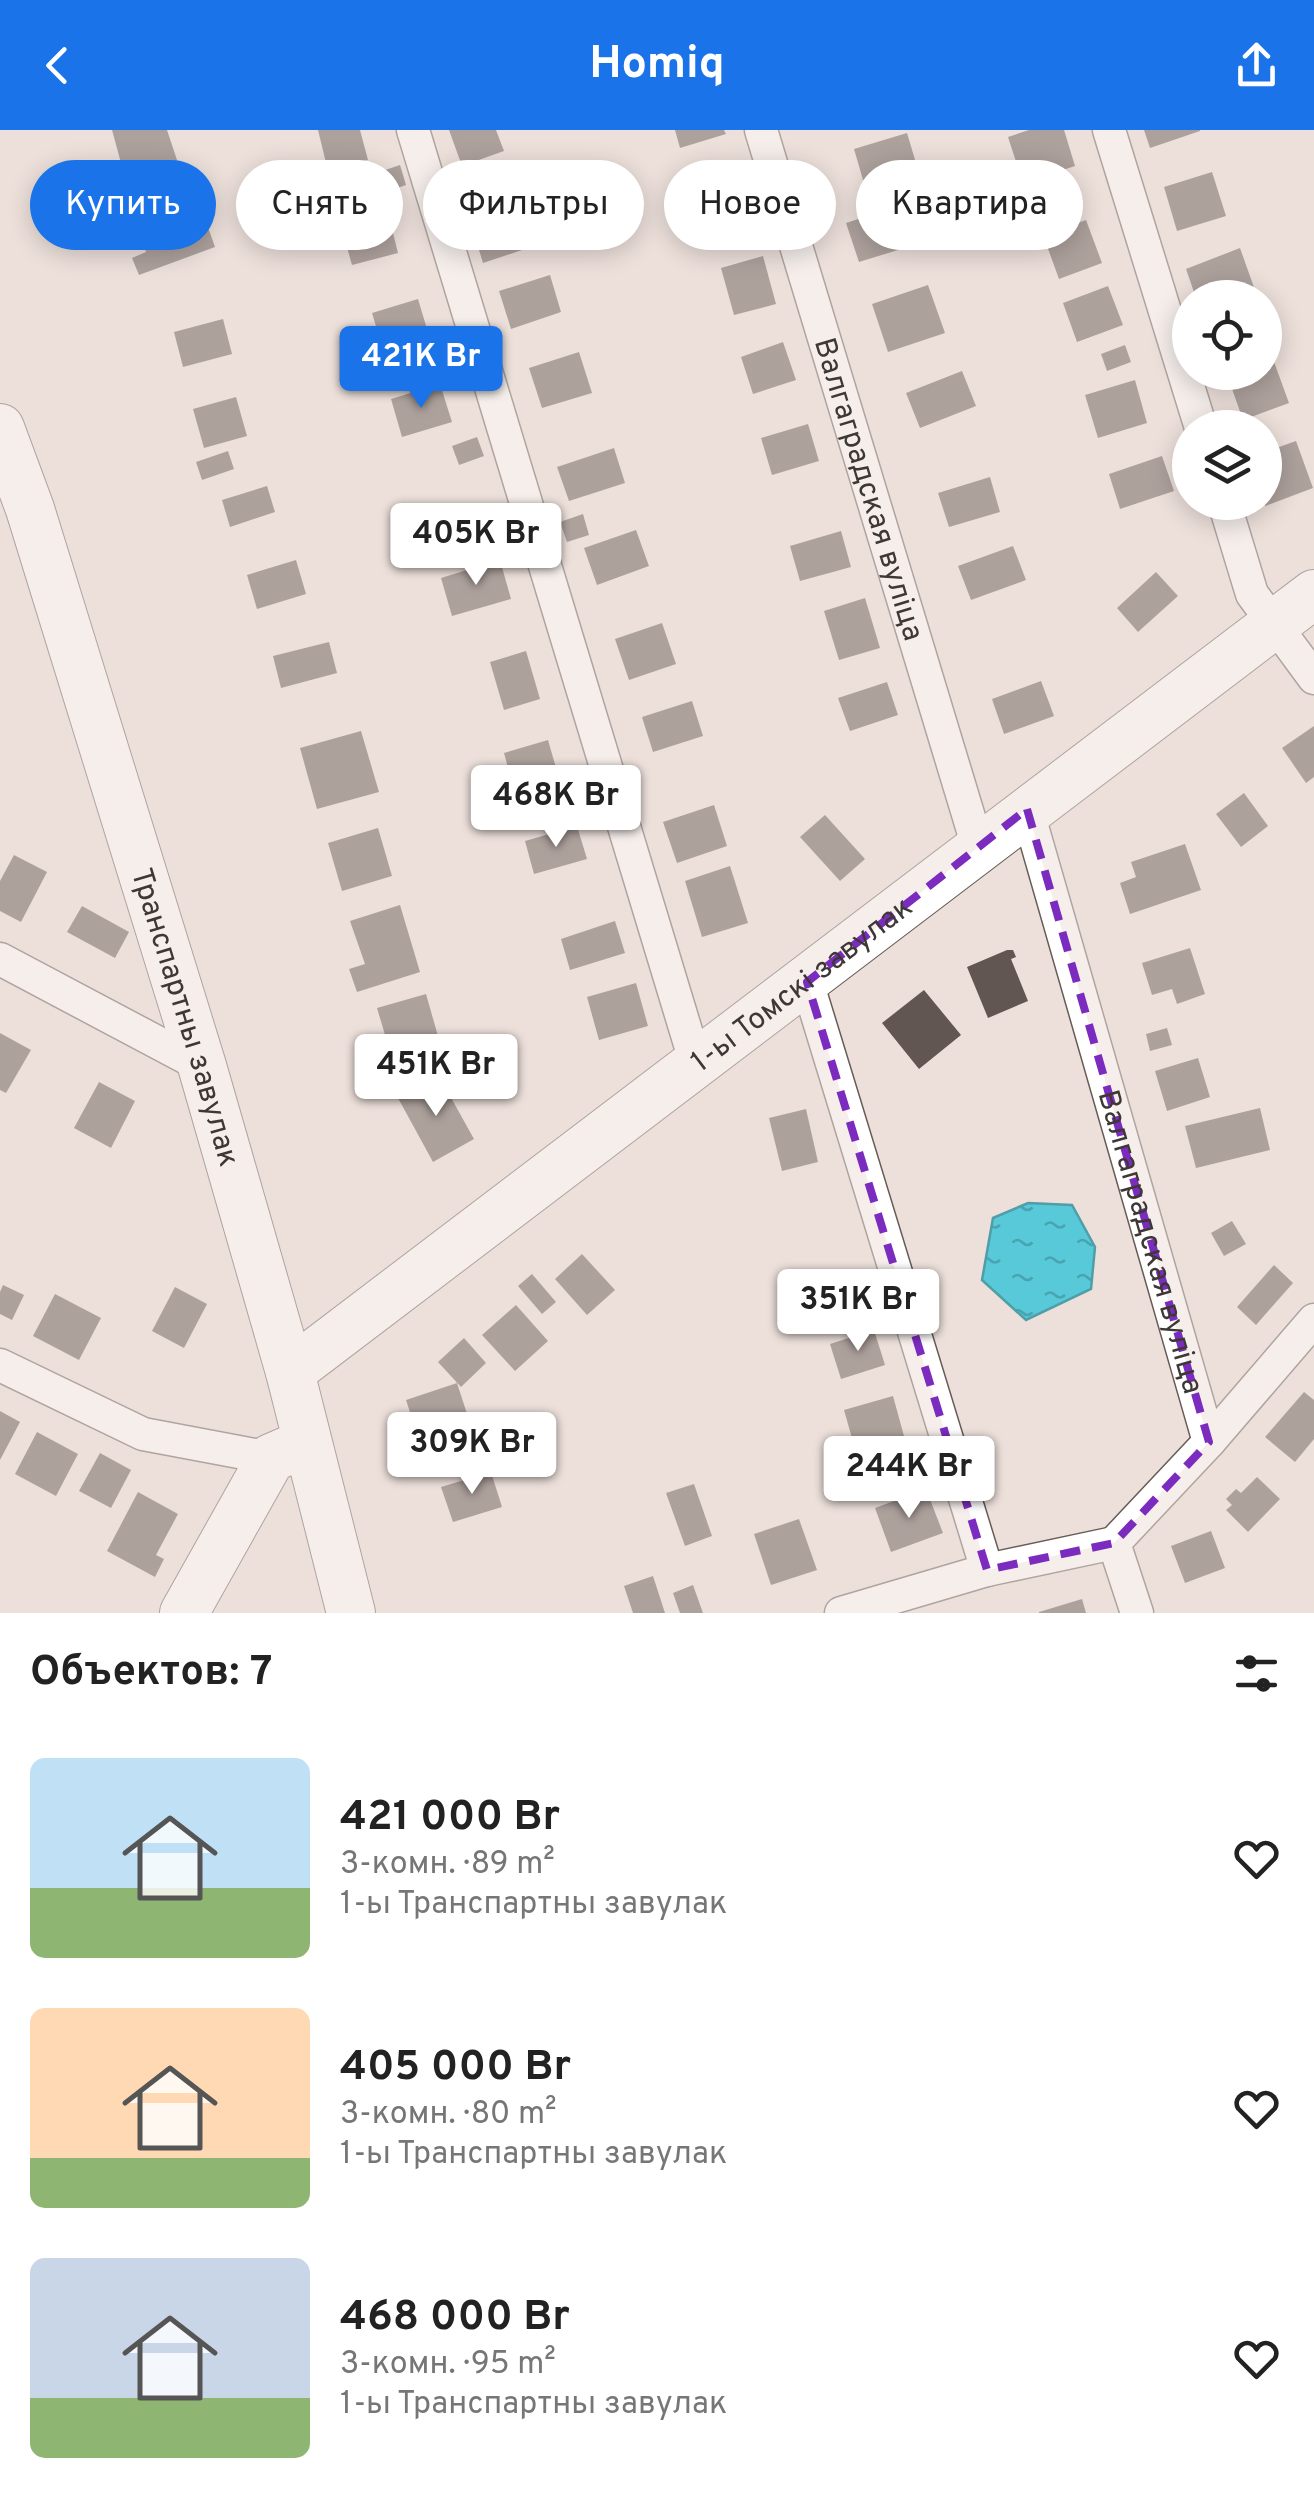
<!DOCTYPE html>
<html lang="ru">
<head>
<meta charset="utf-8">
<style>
	body { margin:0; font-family:Overpass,sans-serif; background:#f2f2f2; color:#222; height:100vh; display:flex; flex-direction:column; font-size:38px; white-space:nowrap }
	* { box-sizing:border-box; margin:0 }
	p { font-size:32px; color:#767676 }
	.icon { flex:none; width:55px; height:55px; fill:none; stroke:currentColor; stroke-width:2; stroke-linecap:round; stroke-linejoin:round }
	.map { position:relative; height:1483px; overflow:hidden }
	.drawer { display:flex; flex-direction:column; background:#fff; flex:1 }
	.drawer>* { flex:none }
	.banner { position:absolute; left:30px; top:30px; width:1255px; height:90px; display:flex; gap:20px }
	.fabs { position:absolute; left:1172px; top:150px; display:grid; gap:20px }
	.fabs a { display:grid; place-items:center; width:110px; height:110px; border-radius:50%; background:#fff; box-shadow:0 5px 25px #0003; font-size:50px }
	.price { position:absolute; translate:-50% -85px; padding:0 22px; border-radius:10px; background:#fff; color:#222; font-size:32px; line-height:65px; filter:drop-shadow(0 2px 5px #0008) }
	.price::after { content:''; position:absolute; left:50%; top:60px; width:30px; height:22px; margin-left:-15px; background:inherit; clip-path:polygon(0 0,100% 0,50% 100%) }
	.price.on { background:#1a73e8; color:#fff }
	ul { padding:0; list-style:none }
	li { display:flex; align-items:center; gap:30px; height:250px; padding:0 30px }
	li span { display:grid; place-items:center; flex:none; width:280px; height:200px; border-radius:15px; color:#555 }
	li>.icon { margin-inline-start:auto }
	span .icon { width:120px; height:120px; fill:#fffc; stroke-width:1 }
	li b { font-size:42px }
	h2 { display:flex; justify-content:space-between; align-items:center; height:120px; padding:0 30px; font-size:42px }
	.tag { padding:0 35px; border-radius:45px; background:#fff; box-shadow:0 5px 25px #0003; font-size:35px; line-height:90px }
	.tag.on { background:#1a73e8; color:#fff }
	header { display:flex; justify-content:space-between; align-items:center; height:130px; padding:0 30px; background:#1a73e8; color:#fff; font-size:45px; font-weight:700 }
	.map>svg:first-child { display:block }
	.water { fill:url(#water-ripples); stroke:#4f9ea8; stroke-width:2.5 }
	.building { fill:#615651 }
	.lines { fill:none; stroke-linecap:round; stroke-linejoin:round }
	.street-casing { stroke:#665b56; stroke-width:35 }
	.secondary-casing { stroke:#665b56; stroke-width:50 }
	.street { stroke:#fff; stroke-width:32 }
	.secondary { stroke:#fff; stroke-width:48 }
	.marked { fill:none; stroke:#7b2cbf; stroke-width:8; stroke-dasharray:20 12; stroke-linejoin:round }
	.labels { text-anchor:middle; stroke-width:10; stroke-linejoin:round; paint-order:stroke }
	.street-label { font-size:30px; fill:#3d3835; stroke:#fbede8 }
</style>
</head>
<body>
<header><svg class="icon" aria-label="back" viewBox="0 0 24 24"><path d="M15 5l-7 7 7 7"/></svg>Homiq<svg class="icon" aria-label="share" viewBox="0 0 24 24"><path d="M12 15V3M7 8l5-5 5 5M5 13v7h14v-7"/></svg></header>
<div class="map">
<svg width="1314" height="1483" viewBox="0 0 1314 1483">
	<defs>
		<pattern id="water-ripples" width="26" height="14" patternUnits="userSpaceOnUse" patternTransform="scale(2.5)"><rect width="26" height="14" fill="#57c9d9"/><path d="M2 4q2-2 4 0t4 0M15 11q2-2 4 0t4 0" fill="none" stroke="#49a4b1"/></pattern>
	</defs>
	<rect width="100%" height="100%" fill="#ede0db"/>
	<!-- water -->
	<polygon class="water" points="1028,1073 1072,1075 1095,1117 1091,1159 1026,1190 982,1150 993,1088"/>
	<!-- building -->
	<g class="building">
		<polygon points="112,0 167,0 180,39 127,55"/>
		<polygon points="318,0 360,0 368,30 328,41"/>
		<polygon points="449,0 496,0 504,21 462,36"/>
		<polygon points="675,0 724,0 726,4 680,18"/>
		<polygon points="1029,0 1064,0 1075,36 1023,53 1008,7"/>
		<polygon points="1144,0 1200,0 1200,1 1150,18"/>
		<polygon points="907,3 916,33 863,50 854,19"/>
		<polygon points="400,35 406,55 363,70 356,50"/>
		<polygon points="1212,42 1226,86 1177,101 1164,57"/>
		<polygon points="736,44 749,84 702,100 688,60"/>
		<polygon points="911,72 924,112 859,132 846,93"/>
		<polygon points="525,77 537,115 483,133 471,94"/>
		<polygon points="203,83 215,117 139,145 132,128 146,122 140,105"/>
		<polygon points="388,83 398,123 352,135 341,96"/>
		<polygon points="1086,90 1102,133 1059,149 1043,105"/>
		<polygon points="1240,118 1256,163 1243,168 1196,168 1186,139"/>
		<polygon points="763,126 776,174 734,185 721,138"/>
		<polygon points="550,145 561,182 511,199 499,161"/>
		<polygon points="928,155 945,203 888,222 872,174"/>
		<polygon points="1108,156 1123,195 1077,212 1063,173"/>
		<polygon points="418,169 427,199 381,213 372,183"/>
		<polygon points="223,189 232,224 183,237 174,202"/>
		<polygon points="449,209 458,235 429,246 419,221"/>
		<polygon points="783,212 796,250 753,264 741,227"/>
		<polygon points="1125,215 1131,232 1107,241 1101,224"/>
		<polygon points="1269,218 1289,273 1243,290 1226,242 1265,242 1265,219"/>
		<polygon points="579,222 592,263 542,278 529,238"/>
		<polygon points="962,241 976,276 920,298 906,263"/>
		<polygon points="1135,250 1147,293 1098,308 1085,265"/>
		<polygon points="440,254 452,292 402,307 391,269"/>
		<polygon points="236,267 247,306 204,318 193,279"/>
		<polygon points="808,294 819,331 772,345 761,308"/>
		<polygon points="477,307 484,326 459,335 452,316"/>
		<polygon points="1296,311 1313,358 1265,376 1265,322"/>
		<polygon points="614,318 625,353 569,371 557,337"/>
		<polygon points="228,321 234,339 202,350 196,332"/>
		<polygon points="1162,326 1174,361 1120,379 1109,344"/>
		<polygon points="990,347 1000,382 949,397 938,363"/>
		<polygon points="267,356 275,382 230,397 222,370"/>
		<polygon points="488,378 496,405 447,419 440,392"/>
		<polygon points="583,384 589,405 567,412 560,392"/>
		<polygon points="636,400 649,436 597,455 584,418"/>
		<polygon points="841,401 851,437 800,451 790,416"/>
		<polygon points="1013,416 1026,450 971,470 958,436"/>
		<polygon points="296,430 306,464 257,479 247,445"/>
		<polygon points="500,430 511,469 452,486 441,448"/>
		<polygon points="1156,442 1178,466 1138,502 1117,478"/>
		<polygon points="865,468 880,518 839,530 824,481"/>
		<polygon points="662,493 676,534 629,550 615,509"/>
		<polygon points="329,512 337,543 281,558 273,526"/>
		<polygon points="526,521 540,569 504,580 490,532"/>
		<polygon points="1041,551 1054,586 1004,604 992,569"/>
		<polygon points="887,552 898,585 850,601 838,568"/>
		<polygon points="692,571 703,606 653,622 642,587"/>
		<polygon points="1314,596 1314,647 1306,653 1282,618"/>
		<polygon points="361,601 379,662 317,679 300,618"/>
		<polygon points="548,610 563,662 518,674 504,623"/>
		<polygon points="1244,663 1268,696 1241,717 1216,684"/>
		<polygon points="714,675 727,716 677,733 663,692"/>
		<polygon points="825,685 865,729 840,751 800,707"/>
		<polygon points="577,696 587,729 534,744 525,711"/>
		<polygon points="378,698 392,746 342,761 328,713"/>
		<polygon points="1185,714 1201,760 1130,784 1120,753 1136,747 1131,732"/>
		<polygon points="14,725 47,742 21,792 0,781 0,751"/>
		<polygon points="730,736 748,793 702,807 685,751"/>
		<polygon points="400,775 420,842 357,862 349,839 365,834 350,791"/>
		<polygon points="82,776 129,802 115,828 67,802"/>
		<polygon points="615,791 625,823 570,840 561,809"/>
		<polygon points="1190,818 1205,864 1177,874 1172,859 1152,865 1142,833"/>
		<polygon points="1007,820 1013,820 1016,827 1011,829 1028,871 988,888 967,837"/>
		<polygon points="636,853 648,896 599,910 587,867"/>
		<polygon points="924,860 961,905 919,939 882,893"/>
		<polygon points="426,864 442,920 394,935 377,878"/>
		<polygon points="1167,898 1172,915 1150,921 1146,904"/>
		<polygon points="0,903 31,920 6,963 0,960"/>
		<polygon points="1198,928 1210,967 1167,981 1155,941"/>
		<polygon points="439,946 474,1009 433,1032 398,968"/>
		<polygon points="99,952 135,971 111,1018 74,998"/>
		<polygon points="1260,978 1270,1020 1196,1038 1185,996"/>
		<polygon points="806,979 818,1032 782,1041 769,988"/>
		<polygon points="1232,1091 1246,1114 1224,1126 1211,1103"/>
		<polygon points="582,1124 615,1160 587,1185 555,1149"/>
		<polygon points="1274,1135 1293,1153 1256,1195 1237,1177"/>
		<polygon points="532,1144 556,1172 542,1184 518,1156"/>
		<polygon points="3,1155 24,1165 12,1190 0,1184 0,1162"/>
		<polygon points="175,1157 207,1174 184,1218 152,1201"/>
		<polygon points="55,1164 101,1188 79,1230 33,1206"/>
		<polygon points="516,1175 548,1211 515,1241 482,1205"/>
		<polygon points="874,1200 885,1235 841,1249 830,1214"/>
		<polygon points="464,1208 486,1233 461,1257 438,1232"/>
		<polygon points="457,1253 469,1290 418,1307 406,1270"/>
		<polygon points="1304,1262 1314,1270 1314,1309 1295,1332 1265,1307"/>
		<polygon points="893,1266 904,1306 855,1319 844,1280"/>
		<polygon points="0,1281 20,1292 0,1330"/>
		<polygon points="37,1302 78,1324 56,1366 15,1344"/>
		<polygon points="100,1323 131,1340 111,1378 79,1361"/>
		<polygon points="491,1342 502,1377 453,1392 441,1357"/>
		<polygon points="1257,1347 1280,1369 1248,1402 1226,1380 1232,1375 1226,1369 1236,1359 1241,1363"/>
		<polygon points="694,1354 712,1406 685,1416 666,1363"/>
		<polygon points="926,1359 943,1403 891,1422 875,1378"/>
		<polygon points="138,1362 178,1384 156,1425 164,1429 155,1447 107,1421"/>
		<polygon points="799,1389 817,1440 771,1455 754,1404"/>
		<polygon points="1211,1401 1225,1438 1185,1453 1171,1416"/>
		<polygon points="653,1446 665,1483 633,1483 624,1456"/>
		<polygon points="693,1455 703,1483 680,1483 673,1463"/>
		<polygon points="1082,1469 1086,1483 1039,1483 1039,1482"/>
	</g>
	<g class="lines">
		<defs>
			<g id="street">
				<polyline points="413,0 696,934"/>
				<path id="s1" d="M 761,0 L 978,717"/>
				<polyline points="1109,0 1201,298"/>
				<polyline points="1224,372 1252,464 1314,548"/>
				<path id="s2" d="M 1027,679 L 1209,1312"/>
				<polyline points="0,829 202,936"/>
				<polyline points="807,852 987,1440"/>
				<polyline points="0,1235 143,1304 271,1328"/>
				<polyline points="1114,1413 1209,1312 1314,1190"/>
				<polyline points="1114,1413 1137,1483"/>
				<polyline points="841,1483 987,1440 1114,1413"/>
			</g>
			<g id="secondary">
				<path id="s3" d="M 0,298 L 30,379 L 202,936 L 290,1242 L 351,1483"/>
				<path id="s4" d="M 290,1242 L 1314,464"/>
				<polyline points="184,1483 271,1328 306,1313"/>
			</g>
		</defs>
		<!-- street casing -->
		<use href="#street" class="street-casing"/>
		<!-- secondary casing -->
		<use href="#secondary" class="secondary-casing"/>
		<!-- street -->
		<use href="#street" class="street"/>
		<!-- secondary -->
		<use href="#secondary" class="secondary"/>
	</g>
	<!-- marked area -->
	<path d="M0 0H1314V1483H0ZM 1027,679 L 1209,1312 L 1114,1413 L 987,1440 L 807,852 Z" fill="#ede0db" fill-opacity=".55" fill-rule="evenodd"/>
	<path class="marked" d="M 1027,679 L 1209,1312 L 1114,1413 L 987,1440 L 807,852 Z"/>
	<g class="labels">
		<!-- street labels -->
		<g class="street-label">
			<text dy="10" stroke="none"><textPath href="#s1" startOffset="375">Валгаградская вуліца</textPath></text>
			<text dy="10" stroke="none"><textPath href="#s4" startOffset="642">1-ы Томскі завулак</textPath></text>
			<text dy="10" stroke="none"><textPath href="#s3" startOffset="618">Транспартны завулак</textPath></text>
			<text dy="10" stroke="none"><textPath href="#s2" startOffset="450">Валгаградская вуліца</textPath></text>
		</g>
	</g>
</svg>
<div class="fabs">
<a><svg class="icon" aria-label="locate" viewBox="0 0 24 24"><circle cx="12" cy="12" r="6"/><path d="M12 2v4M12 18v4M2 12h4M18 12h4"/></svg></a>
<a><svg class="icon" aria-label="layers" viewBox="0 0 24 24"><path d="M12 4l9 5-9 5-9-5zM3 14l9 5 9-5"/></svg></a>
</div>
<b class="price on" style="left:421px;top:281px">421K Br</b>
<b class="price" style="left:476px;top:458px">405K Br</b>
<b class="price" style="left:556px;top:720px">468K Br</b>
<b class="price" style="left:436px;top:989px">451K Br</b>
<b class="price" style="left:858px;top:1224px">351K Br</b>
<b class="price" style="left:472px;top:1367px">309K Br</b>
<b class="price" style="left:909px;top:1391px">244K Br</b>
<div class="banner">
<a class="tag on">Купить</a>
<a class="tag">Снять</a>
<a class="tag">Фильтры</a>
<a class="tag">Новое</a>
<a class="tag">Квартира</a>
</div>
</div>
<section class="drawer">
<h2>Объектов: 7<svg class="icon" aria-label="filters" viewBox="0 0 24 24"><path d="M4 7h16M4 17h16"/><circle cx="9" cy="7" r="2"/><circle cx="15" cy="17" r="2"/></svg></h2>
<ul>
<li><span style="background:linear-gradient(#bfe0f5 65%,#8fb573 0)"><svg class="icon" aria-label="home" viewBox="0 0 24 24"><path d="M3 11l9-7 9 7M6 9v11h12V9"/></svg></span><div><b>421 000 Br</b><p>3-комн. · 89 m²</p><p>1-ы Транспартны завулак</p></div><svg class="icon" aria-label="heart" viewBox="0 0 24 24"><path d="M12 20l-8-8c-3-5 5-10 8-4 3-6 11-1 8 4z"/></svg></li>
<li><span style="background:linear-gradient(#ffd9b3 75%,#8fb573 0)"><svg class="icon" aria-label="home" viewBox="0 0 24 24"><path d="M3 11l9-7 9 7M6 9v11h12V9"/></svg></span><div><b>405 000 Br</b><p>3-комн. · 80 m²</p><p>1-ы Транспартны завулак</p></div><svg class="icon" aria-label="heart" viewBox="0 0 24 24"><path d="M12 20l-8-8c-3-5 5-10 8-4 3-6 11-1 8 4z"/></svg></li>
<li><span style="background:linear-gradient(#c9d6e8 70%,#8fb573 0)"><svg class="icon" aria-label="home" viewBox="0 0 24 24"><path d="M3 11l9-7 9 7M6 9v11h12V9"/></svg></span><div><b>468 000 Br</b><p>3-комн. · 95 m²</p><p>1-ы Транспартны завулак</p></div><svg class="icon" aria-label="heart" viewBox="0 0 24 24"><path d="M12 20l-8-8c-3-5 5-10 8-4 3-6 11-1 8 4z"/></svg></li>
</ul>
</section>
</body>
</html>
